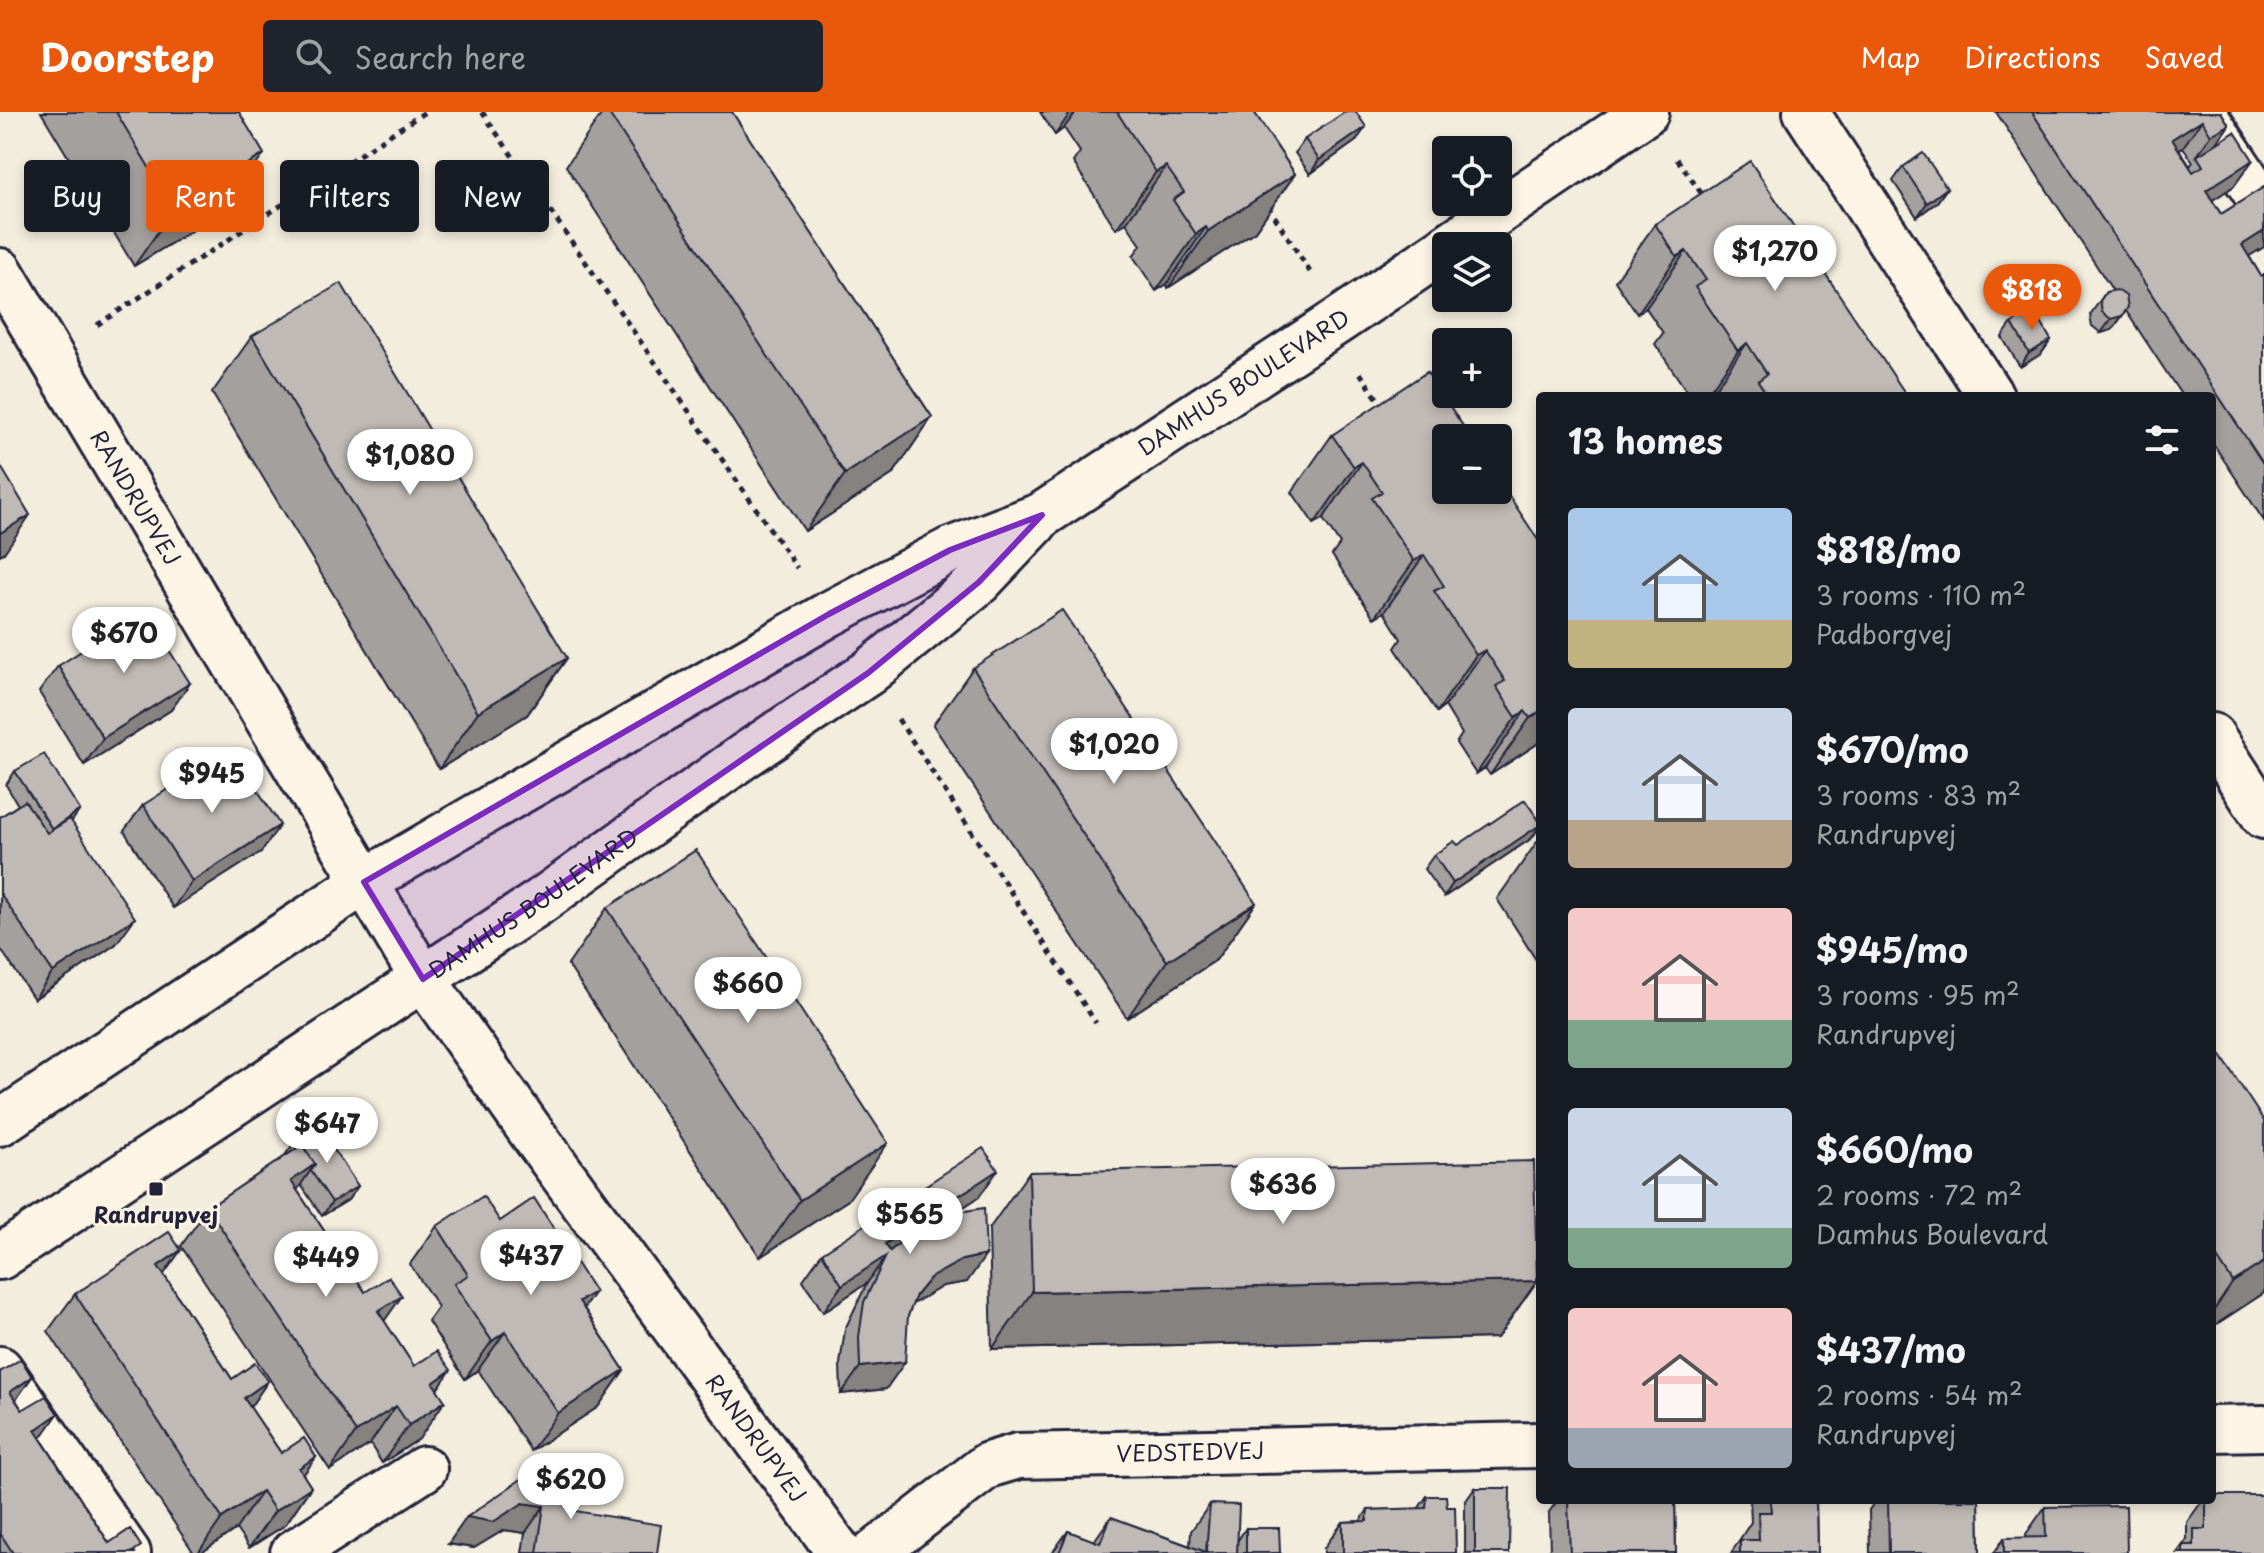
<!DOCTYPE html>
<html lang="en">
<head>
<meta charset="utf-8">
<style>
	body { margin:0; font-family:"Playpen Sans",sans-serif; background:#20242c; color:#f1f3f6; height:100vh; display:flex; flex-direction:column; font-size:30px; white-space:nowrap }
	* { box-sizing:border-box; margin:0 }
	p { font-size:26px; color:#9ea1a6 }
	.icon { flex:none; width:44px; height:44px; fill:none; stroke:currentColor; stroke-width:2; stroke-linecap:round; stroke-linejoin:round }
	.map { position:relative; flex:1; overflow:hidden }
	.details { position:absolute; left:1536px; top:280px; width:680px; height:1112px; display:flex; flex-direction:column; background:#171b24; border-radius:8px; box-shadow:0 4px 12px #0003 }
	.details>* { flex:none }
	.guide { position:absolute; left:24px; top:48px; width:760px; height:72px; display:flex; gap:16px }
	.controls { position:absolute; left:1432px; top:24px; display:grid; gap:16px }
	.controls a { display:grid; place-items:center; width:80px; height:80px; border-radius:8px; background:#171b24; box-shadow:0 4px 12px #0003; font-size:40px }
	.price { position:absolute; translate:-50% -68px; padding:0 18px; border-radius:28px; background:#fff; color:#222; font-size:26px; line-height:52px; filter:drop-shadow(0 2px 4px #0008) }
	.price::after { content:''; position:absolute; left:50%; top:48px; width:24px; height:18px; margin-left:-12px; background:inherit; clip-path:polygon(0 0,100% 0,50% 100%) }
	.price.on { background:#ea580c; color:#fff }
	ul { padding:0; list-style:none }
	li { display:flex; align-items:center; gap:24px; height:200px; padding:0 32px }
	li span { display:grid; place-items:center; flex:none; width:224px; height:160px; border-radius:8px; color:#555 }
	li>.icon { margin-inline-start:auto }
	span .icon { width:96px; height:96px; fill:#fffc; stroke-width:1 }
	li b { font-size:34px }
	h2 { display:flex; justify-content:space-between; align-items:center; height:96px; padding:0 32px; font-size:34px }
	.chip { padding:0 28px; border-radius:8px; background:#171b24; box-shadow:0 4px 12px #0003; font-size:28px; line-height:72px }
	.chip.on { background:#ea580c; color:#fff }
	header { display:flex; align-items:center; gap:48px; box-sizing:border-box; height:112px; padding:0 40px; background:#ea580c; color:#fff }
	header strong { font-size:38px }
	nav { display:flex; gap:44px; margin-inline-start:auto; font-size:28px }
	.search { width:560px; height:72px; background:#20242c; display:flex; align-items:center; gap:20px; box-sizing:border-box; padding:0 28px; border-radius:8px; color:#9ea1a6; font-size:30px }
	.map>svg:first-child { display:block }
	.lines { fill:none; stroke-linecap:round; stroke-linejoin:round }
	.minor-casing { stroke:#22223b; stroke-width:50 }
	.path { stroke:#22223b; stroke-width:5; stroke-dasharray:6 6; stroke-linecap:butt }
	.minor { stroke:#fcf5e5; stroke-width:44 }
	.wall { fill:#a4a09d; stroke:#22223b; stroke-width:2; fill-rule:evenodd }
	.shaded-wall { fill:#86827f; stroke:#22223b; stroke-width:2 }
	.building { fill:#bfbab6; stroke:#22223b; stroke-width:2 }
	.marked { fill:#7b2cbf; fill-opacity:0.2; stroke:#7b2cbf; stroke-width:6; stroke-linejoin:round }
	.poi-dot { fill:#22223b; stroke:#fcf5e5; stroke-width:3 }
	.labels { text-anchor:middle; stroke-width:6; stroke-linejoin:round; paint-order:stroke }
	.street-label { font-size:22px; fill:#22223b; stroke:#fcf5e5 }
	.poi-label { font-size:22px; font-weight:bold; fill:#22223b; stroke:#fcf5e5 }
</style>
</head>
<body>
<header>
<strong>Doorstep</strong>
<div class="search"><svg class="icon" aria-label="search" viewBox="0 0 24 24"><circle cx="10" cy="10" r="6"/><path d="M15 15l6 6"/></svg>Search here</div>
<nav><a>Map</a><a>Directions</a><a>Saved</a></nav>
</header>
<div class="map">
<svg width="2264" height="1441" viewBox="0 0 2264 1441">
	<rect width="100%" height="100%" fill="#f3edde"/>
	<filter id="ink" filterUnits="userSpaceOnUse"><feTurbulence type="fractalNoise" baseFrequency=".0125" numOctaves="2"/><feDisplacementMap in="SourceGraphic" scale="16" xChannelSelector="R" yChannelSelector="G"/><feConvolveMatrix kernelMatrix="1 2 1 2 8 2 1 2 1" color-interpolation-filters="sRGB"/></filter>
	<g filter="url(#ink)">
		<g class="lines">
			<defs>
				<g id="minor">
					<polyline points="1806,0 1991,284"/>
					<polyline points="2202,0 2264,93"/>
					<polyline points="1448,134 1646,0"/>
					<path id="s1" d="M 0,159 L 423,867 L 532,1021 L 840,1441"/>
					<polyline points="2212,624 2264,704"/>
					<path id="s2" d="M 0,1011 L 364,770 L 477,704 L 829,502 L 950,438 L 1042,403 L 1341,207 L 1446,136"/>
					<path id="s3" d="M 0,1145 L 538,791 L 744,644 L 868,561 L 979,470 L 1035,411"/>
					<polyline points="0,1257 128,1441"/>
					<polyline points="2212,1317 2264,1316"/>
					<polyline points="293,1441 424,1357"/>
					<path id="s4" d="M 874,1441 L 988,1353 L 1018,1344 L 1540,1333"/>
				</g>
			</defs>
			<!-- minor casing -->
			<use href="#minor" class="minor-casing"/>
			<!-- path -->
			<g class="path">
				<polyline points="482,0 797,456"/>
				<polyline points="1677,47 1704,85"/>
				<polyline points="1268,94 1310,160"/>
				<polyline points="97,213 425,0"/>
				<polyline points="1360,261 1384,296"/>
				<polyline points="898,607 1096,911"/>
			</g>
			<!-- minor -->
			<use href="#minor" class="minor"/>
		</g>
		<!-- wall -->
		<g class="wall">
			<polygon points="41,0 239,0 224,99 134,154"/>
			<polygon points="603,0 732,0 932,305 893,362 805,419 566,54"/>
			<polygon points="1040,0 1254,0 1295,62 1255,119 1168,176 1167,172 1156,179 1133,144 1141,133 1126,111 1116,117 1073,50 1080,40 1064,16 1055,23"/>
			<path d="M 1996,0 L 2221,0 L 2229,13 L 2216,32 L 2234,74 L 2212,88 L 2221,102 L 2264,75 L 2264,135 L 2249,144 L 2261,164 L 2264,162 L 2264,409 L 2212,330 L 2212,284 L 2182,284 L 2126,199 L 2112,218 L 2101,221 L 2092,214 L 2090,203 L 2106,180 L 2113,179 ZM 2183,35 L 2193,50 L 2190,54 L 2179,37 Z"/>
			<polygon points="1305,27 1356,29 1310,62 1295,41"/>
			<polygon points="1903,55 1947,76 1937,90 1917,105 1893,69"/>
			<polygon points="1655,112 1907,284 1690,284 1655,232 1663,221 1646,196 1637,202 1615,169"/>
			<polygon points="2012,211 2051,228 2041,242 2020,255 2002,225"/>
			<polygon points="252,224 567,546 527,603 439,657 212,281"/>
			<polygon points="1332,323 1540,431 1540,630 1490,663 1485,656 1476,662 1456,631 1462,622 1445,594 1437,600 1395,536 1401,527 1384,500 1374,506 1332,443 1340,432 1323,407 1314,412 1292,380"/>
			<polygon points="58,554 190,571 171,598 84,653 39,580"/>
			<polygon points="973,556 1256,791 1216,848 1127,906 933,613"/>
			<polygon points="15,659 71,710 116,832 34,887 0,836 0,705 18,693 6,673"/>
			<polygon points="143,693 261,740 173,796 124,719"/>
			<polygon points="1540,710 1540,714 1532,726 1444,785 1424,757 1434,743 1458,733"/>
			<polygon points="1540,728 1540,854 1497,787 1537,730"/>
			<polygon points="607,796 848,1088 760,1145 568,853"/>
			<polygon points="2212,930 2264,1181 2212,1215"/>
			<polygon points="293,1032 358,1074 348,1088 322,1104 301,1073 297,1078 414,1254 437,1277 419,1327 382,1351 370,1332 330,1358 181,1134 208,1096 283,1046"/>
			<polygon points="1029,1060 1537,1169 1497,1226 992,1237 989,1117"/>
			<polygon points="979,1085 955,1100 967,1170 943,1174 912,1192 908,1204 886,1277 841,1282 840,1252 845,1217 867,1171 823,1200 803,1168 822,1141"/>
			<polygon points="500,1109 584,1196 624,1258 598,1295 531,1339 478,1258 465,1267 428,1209 438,1195 410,1152 437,1114"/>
			<polygon points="164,1163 232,1267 268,1269 250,1295 281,1341 316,1345 303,1363 311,1375 285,1413 249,1436 236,1417 201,1441 194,1441 48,1219 75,1182"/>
			<polygon points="0,1260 16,1288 109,1431 136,1441 0,1441"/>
			<polygon points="527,1363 569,1398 657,1441 522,1441 525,1421 504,1418 474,1436 448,1432"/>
			<polygon points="1475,1376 1509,1441 1465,1441 1465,1390"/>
			<polygon points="1427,1384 1447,1395 1456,1441 1324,1441 1324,1436 1343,1410 1360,1409 1368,1398 1418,1397"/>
			<polygon points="1558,1388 1675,1388 1676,1441 1550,1441 1549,1400"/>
			<polygon points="1750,1388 1816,1388 1817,1441 1731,1441 1751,1410"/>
			<polygon points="1876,1388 1979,1388 1980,1441 1870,1441 1869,1398"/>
			<polygon points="2203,1388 2212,1388 2264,1441 2177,1441 2187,1427 2187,1410"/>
			<polygon points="1210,1392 1238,1428 1246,1416 1280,1441 1052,1441 1068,1419 1094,1429 1111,1405 1190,1434 1191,1419"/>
			<polygon points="2045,1395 2127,1441 1994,1441 2004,1426 2026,1426 2026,1422"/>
		</g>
		<!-- shaded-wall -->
		<g class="shaded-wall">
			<polygon points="1071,0 1076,0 1064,16 1055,23"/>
			<polygon points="2202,8 2183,35 2153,53 2172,27"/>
			<polygon points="2229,13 2211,40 2197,44 2211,23"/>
			<polygon points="1366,15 1356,29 1310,62 1319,48"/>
			<polygon points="264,42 224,99 134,154 174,97"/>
			<polygon points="2253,48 2234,74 2187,105 2206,78"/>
			<polygon points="1166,54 1126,111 1116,117 1156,60"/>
			<polygon points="1295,62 1255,119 1168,176 1208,119"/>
			<polygon points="1947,76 1937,90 1917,105 1927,91"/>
			<polygon points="1206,115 1167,172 1156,179 1196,122"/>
			<polygon points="2264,119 2264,135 2223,160 2242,133"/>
			<polygon points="1686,139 1646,196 1637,202 1677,145"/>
			<polygon points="2122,204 2112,218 2101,221 2111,207"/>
			<polygon points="2051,228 2041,242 2020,255 2029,241"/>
			<polygon points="1747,231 1710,284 1706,284 1738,239"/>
			<polygon points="932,305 893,362 805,419 845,362"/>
			<polygon points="1362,350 1323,407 1314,412 1354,355"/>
			<polygon points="30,403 4,441 0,443 0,421"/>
			<polygon points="1424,443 1384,500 1374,506 1414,449"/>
			<polygon points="1485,538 1445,594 1437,600 1476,543"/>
			<polygon points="567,546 527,603 439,657 478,600"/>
			<polygon points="190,571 171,598 84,653 103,626"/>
			<polygon points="1525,599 1485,656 1476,662 1516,605"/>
			<polygon points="1540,599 1540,630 1490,663 1530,606"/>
			<polygon points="80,698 70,712 42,731 52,717"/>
			<polygon points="280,713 261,740 173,796 192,769"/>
			<polygon points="1540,713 1532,726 1444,785 1453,771"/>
			<polygon points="1256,791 1216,848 1127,906 1167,849"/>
			<polygon points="135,806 116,832 34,887 53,860"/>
			<polygon points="888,1031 848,1088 760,1145 800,1088"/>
			<polygon points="315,1052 289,1090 291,1069"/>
			<polygon points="998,1058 979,1085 884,1147 867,1171 823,1200 842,1173 885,1132"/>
			<polygon points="358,1074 348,1088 322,1104 332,1090"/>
			<polygon points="181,1138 155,1175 158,1154"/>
			<polygon points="986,1143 967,1170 943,1174 911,1193 916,1183 930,1166 962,1148"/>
			<polygon points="2264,1150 2264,1181 2212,1215 2212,1201 2233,1170"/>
			<polygon points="1537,1169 1497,1226 992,1237 1032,1180"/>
			<polygon points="595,1180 569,1217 579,1189"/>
			<polygon points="402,1184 375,1222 378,1199"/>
			<polygon points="505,1220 478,1258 465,1267 492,1229"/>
			<polygon points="905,1250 886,1277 841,1282 860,1255"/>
			<polygon points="451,1258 424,1296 433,1271"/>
			<polygon points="624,1258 598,1295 531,1339 558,1301"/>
			<polygon points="32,1265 6,1302 10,1280"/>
			<polygon points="268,1269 242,1307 244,1286"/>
			<polygon points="445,1289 419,1327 382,1351 409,1313"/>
			<polygon points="396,1294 370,1332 330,1358 356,1320"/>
			<polygon points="58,1302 32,1339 35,1318"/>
			<polygon points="316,1345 290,1382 299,1356"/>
			<polygon points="311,1375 285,1413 249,1436 275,1399"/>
			<polygon points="262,1379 236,1417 201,1441 198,1441 222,1406"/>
			<polygon points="523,1391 544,1394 525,1421 504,1418 474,1436 448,1432 467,1405"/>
		</g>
		<!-- building -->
		<g class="building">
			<polygon points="116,0 239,0 264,42 174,97"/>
			<polygon points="608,0 732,0 932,305 845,362"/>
			<polygon points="1117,0 1254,0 1295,62 1208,119 1206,115 1196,122 1173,88 1184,80 1166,54 1156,60"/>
			<polygon points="1345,0 1356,0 1366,15 1319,48 1305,27"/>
			<polygon points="2032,0 2221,0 2229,13 2211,23 2202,8 2172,27 2193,60 2203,54 2197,44 2235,20 2253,48 2206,78 2221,102 2264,75 2264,119 2242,133 2261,164 2264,162 2264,353"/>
			<polygon points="1923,41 1947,76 1927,91 1903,55"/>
			<polygon points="1750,49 1907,284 1768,284 1758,269 1767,262 1747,231 1738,239 1695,175 1706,168 1686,139 1677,145 1655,112"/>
			<polygon points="341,171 567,546 478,600 252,224"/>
			<polygon points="2117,178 2126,184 2128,195 2122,204 2111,207 2102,200 2100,189 2106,180"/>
			<polygon points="2034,198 2051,228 2029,241 2012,211"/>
			<polygon points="1427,260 1471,326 1446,326 1446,378 1498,378 1498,367 1540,431 1540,599 1530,606 1525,599 1516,605 1496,574 1505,569 1485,538 1476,543 1434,479 1444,474 1424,443 1414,449 1372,386 1382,380 1362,350 1354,355 1332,323"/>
			<polygon points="0,353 30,403 0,421"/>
			<polygon points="1062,498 1256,791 1167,849 973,556"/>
			<polygon points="144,499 190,571 103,626 58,554"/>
			<polygon points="231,637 280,713 192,769 143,693"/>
			<polygon points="44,642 80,698 52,717 15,659"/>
			<polygon points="1525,688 1540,710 1540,713 1453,771 1434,743 1454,729 1458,733"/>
			<polygon points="25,689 47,721 70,707 135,806 53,860 0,781 0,705"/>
			<polygon points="696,738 888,1031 800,1088 607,796"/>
			<polygon points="2212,930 2264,1009 2264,1150 2233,1170 2212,1138"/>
			<polygon points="319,1015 358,1074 332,1090 311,1059 315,1052 302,1033 297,1037 293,1032"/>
			<polygon points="302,1033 315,1052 291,1069 365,1180 389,1165 402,1184 378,1199 414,1254 437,1239 451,1258 433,1271 445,1289 409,1313 396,1294 356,1320 208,1096"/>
			<polygon points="983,1036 998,1058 885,1132 890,1139 922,1112 953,1101 984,1096 986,1143 962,1148 930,1166 916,1183 908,1204 905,1250 860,1255 859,1225 864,1190 886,1144 842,1173 822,1141"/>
			<polygon points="1534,1049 1537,1169 1032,1180 1029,1060"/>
			<polygon points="483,1084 500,1109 534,1086 595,1180 579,1189 624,1258 558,1301 505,1220 492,1229 454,1172 468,1163 437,1114"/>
			<polygon points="169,1120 181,1138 158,1154 232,1267 255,1251 268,1269 244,1286 281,1341 304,1326 316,1345 299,1356 311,1375 275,1399 262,1379 222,1406 75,1182"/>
			<polygon points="21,1247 32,1265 10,1280 22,1298 46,1284 58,1302 35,1318 109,1431 130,1417 141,1434 131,1441 13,1441 0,1421 0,1260"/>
			<polygon points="527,1363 572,1370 569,1398 661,1413 657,1441 537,1441 544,1394 523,1391 493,1410 467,1405"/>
			<polygon points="1475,1376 1510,1376 1509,1441 1475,1441"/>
			<polygon points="2212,1383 2264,1383 2264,1441 2183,1441 2183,1433 2194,1433 2194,1417 2206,1417 2206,1388 2212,1388"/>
			<polygon points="1427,1384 1446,1384 1447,1395 1455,1395 1456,1441 1343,1441 1343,1410 1367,1409 1368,1398 1426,1396"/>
			<polygon points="1568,1388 1675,1388 1676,1441 1570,1441"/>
			<polygon points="1770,1388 1816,1388 1817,1441 1740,1441 1740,1428 1759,1428 1758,1400 1771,1400"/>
			<polygon points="1888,1388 1979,1388 1980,1441 1889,1441"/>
			<polygon points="1210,1392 1239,1393 1237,1441 1059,1441 1068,1419 1100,1431 1111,1405 1206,1440"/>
			<polygon points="2126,1394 2127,1441 2004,1441 2004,1426 2046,1425 2045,1395"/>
			<polygon points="1246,1416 1279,1416 1280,1441 1246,1441"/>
		</g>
	</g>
	<!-- marked area -->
	<path class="marked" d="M 1042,403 L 979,470 L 868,561 L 423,867 L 364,770 L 829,502 L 950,438 Z"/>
	<!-- markers -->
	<rect class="poi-dot" x="148" y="1069" width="16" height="16" rx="4"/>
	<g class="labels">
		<!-- street labels -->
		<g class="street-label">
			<text dy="8" stroke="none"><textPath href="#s2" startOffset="1450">DAMHUS BOULEVARD</textPath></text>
			<text dy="8" stroke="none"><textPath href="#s1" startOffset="264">RANDRUPVEJ</textPath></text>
			<text dy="8" stroke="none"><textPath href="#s3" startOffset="640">DAMHUS BOULEVARD</textPath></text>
			<text dy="8" stroke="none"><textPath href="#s1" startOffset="1392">RANDRUPVEJ</textPath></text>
			<text dy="8" stroke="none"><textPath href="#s4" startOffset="348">VEDSTEDVEJ</textPath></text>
		</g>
		<!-- poi labels -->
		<g class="poi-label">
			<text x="156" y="1111">Randrupvej</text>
		</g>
	</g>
</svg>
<div class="controls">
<a><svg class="icon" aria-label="locate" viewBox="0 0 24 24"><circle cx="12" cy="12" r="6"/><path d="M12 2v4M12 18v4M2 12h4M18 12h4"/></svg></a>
<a><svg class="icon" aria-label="layers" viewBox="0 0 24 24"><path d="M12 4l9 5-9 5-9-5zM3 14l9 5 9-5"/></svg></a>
<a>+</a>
<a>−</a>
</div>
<b class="price" style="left:1775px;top:181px">$1,270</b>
<b class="price on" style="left:2032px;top:220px">$818</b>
<b class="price" style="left:410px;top:385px">$1,080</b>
<b class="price" style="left:124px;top:563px">$670</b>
<b class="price" style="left:1114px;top:674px">$1,020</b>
<b class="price" style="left:212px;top:703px">$945</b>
<b class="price" style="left:748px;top:913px">$660</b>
<b class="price" style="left:327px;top:1053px">$647</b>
<b class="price" style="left:1283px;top:1114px">$636</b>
<b class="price" style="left:910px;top:1144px">$565</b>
<b class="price" style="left:531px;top:1185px">$437</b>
<b class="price" style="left:326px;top:1187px">$449</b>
<b class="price" style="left:571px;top:1409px">$620</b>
<div class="guide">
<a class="chip">Buy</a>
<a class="chip on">Rent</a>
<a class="chip">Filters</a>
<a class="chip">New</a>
</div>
<section class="details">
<h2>13 homes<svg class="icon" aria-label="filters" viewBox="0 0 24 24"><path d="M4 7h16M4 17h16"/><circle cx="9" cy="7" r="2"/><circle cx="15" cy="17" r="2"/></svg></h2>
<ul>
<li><span style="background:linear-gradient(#a9c7e8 70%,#c2b280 0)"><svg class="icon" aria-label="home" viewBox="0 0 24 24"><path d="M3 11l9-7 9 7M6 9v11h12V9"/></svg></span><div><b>$818/mo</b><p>3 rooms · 110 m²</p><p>Padborgvej</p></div></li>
<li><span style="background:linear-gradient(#c9d6e8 70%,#b9a48a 0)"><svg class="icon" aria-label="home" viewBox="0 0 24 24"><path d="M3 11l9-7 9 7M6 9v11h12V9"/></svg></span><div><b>$670/mo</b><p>3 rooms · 83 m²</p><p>Randrupvej</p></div></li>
<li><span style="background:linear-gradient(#f6c9c9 70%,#7fa58c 0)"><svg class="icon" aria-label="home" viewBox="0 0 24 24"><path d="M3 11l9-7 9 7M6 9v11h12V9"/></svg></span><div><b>$945/mo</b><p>3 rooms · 95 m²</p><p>Randrupvej</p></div></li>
<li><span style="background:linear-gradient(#c9d6e8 75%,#7fa58c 0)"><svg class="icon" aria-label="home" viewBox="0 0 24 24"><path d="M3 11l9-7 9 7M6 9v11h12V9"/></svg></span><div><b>$660/mo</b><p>2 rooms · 72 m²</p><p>Damhus Boulevard</p></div></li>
<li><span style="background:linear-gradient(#f6c9c9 75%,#9aa5b1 0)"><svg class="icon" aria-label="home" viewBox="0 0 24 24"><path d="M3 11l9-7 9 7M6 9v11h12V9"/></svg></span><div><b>$437/mo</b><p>2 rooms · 54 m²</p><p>Randrupvej</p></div></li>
</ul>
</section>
</div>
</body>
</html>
